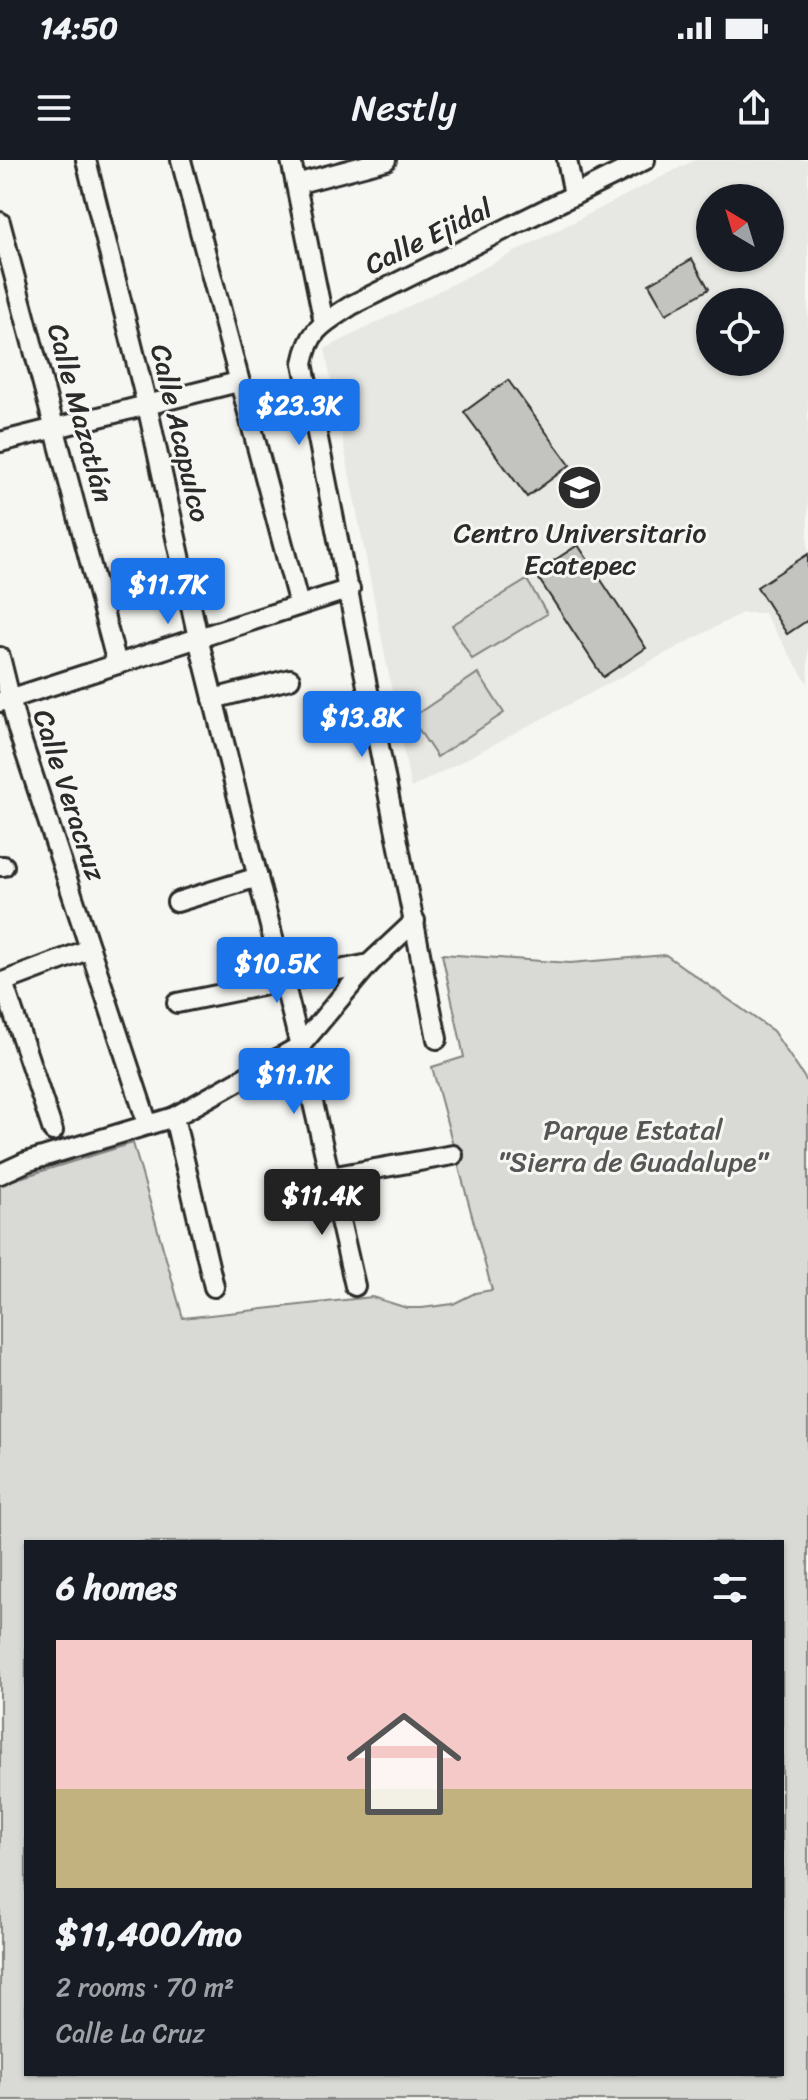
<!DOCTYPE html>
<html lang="en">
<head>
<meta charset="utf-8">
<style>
	body { margin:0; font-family:Sriracha,sans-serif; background:#20242c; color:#f1f3f6; height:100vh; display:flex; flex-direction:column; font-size:30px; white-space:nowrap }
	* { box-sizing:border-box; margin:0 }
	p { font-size:26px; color:#9ea1a6 }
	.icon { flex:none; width:44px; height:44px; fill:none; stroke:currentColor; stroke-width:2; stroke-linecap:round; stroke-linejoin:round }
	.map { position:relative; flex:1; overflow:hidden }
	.drawer { position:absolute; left:24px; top:1380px; width:760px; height:536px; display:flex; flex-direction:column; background:#171b24; border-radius:0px; box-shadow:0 2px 6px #0004 }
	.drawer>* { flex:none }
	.needle { width:52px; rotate:322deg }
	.controls { position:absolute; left:696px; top:24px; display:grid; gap:16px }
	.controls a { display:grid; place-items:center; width:88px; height:88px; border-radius:50%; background:#171b24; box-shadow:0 2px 6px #0004; font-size:40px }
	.price { position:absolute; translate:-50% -68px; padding:0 18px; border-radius:8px; background:#1a73e8; color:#fff; font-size:26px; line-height:52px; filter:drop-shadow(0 2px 4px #0008) }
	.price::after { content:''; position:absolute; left:50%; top:48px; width:24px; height:18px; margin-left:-12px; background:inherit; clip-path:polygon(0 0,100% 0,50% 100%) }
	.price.on { background:#222; color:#fff }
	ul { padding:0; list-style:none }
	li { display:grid; align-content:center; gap:16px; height:424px; padding:0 32px }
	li+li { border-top:2px solid #363941 }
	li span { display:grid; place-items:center; height:248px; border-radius:0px; color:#555 }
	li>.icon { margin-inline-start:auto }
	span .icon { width:144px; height:144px; fill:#fffc; stroke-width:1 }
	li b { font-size:34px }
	h2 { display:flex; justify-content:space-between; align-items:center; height:96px; padding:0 32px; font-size:34px }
	.status { display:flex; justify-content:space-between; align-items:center; height:56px; padding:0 40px; background:#171b24; direction:ltr }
	.status svg { height:22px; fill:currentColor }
	header { display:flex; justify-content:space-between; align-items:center; height:104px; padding:0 32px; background:#171b24; font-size:36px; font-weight:600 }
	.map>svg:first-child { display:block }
	.built { fill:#e7e7e3; fill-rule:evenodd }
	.green { fill:#d9d9d5; stroke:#828280; stroke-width:2; fill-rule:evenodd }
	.building { fill:#c3c3c0; stroke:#2b2b2b; stroke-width:2 }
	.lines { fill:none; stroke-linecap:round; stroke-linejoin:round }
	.minor-casing { stroke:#2b2b2b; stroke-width:24 }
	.minor { stroke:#f6f6f2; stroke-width:18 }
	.labels { text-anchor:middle; stroke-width:6; stroke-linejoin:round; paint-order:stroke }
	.street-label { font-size:28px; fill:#2b2b2b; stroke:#f6f6f2 }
	.poi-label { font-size:28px; fill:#2b2b2b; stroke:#f6f6f2 }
	.park-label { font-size:28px; fill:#565656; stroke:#f6f6f2 }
</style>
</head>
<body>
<div class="status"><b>14:50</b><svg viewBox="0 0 49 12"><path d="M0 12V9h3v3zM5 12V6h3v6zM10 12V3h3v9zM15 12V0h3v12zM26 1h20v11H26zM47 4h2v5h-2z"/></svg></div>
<header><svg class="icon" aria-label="menu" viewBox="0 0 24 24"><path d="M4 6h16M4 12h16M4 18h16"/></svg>Nestly<svg class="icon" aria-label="share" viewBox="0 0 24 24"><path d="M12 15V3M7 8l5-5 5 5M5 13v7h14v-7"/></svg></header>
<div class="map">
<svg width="808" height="1940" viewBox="0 0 808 1940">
	<rect width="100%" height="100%" fill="#f6f6f2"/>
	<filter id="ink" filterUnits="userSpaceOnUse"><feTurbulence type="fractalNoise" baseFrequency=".0125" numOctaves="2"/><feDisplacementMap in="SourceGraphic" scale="16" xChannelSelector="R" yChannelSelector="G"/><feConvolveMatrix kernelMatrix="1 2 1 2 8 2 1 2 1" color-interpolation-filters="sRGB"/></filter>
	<g filter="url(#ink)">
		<!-- built -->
		<path class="built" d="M 695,0 L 808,0 L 808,524 L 764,453 L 742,453 L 411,628 L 325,189 ZM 710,38 L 770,38 L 770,98 L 710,98 ZM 710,142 L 770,142 L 770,202 L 710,202 Z"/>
		<!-- green -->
		<g class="green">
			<polygon points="527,420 547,454 472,499 452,465"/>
			<polygon points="478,513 504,553 437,597 411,558"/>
			<path d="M 442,794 L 570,803 L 666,795 L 773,871 L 808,923 L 808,1940 L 0,1940 L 0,1024 L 133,983 L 183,1158 L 372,1137 L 407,1148 L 422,1148 L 453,1144 L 475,1133 L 492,1130 L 432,907 L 464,897 ZM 26,1382 L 782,1382 L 782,1914 L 26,1914 Z"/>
		</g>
		<!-- building -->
		<g class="building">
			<polygon points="692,99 709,129 666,154 649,124"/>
			<polygon points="508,220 570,305 527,337 464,252"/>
			<polygon points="578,385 646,488 603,517 535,413"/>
			<polygon points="808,394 808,460 787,474 757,427"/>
		</g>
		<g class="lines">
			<defs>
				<g id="minor">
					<polyline points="86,0 147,245 198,478 300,886 355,1126"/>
					<polyline points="181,0 299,445"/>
					<polyline points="291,0 324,163"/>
					<polyline points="567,0 574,35"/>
					<polyline points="296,24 386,0"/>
					<polyline points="0,62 117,504"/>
					<polyline points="0,282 238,222"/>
					<polyline points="0,497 18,570 148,965"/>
					<polyline points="213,539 290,519"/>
					<polyline points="0,542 350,429"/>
					<polyline points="0,706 4,706"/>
					<polyline points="177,742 258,717"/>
					<polyline points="3,822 53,971"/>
					<polyline points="0,823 90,789"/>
					<polyline points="177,843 369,804"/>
					<path d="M 437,879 L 303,203 C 310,168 323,164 352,145 L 645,0"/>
					<polyline points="174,957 214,1127"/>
					<polyline points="0,1014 26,1002 174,957 300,886 369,804 415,761"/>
					<polyline points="330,1017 453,995"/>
				</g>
			</defs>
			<!-- minor casing -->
			<use href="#minor" class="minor-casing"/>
			<!-- minor -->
			<use href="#minor" class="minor"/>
		</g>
	</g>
	<!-- icons -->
	<defs>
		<symbol id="university-disc" viewBox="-11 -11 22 22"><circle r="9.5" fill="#2b2b2b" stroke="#f6f6f2"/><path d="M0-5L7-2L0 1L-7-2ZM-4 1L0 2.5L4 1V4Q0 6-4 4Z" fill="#fff"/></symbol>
	</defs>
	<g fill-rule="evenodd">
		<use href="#university-disc" x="554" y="302" width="51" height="51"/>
	</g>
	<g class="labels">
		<!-- street labels -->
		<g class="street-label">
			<text transform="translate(428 76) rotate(-26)" y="10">Calle Ejidal</text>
			<text transform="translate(81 253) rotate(75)" y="10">Calle Mazatlán</text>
			<text transform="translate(181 273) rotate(77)" y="10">Calle Acapulco</text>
			<text transform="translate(70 635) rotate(72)" y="10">Calle Veracruz</text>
		</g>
		<!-- poi labels -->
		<g class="poi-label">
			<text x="580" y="382">Centro Universitario<tspan x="580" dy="32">Ecatepec</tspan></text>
		</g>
		<!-- park labels -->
		<g class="park-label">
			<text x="633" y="979">Parque Estatal<tspan x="633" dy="32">"Sierra de Guadalupe"</tspan></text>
		</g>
	</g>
</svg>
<div class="controls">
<a><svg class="needle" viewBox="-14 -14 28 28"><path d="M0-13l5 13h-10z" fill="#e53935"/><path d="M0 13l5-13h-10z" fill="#9ea1a6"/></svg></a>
<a><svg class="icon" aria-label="locate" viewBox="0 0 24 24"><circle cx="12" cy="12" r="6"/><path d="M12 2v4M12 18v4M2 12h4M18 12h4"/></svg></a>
</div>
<b class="price" style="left:299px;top:287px">$23.3K</b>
<b class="price" style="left:168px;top:466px">$11.7K</b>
<b class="price" style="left:362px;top:599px">$13.8K</b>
<b class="price" style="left:277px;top:845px">$10.5K</b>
<b class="price" style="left:294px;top:956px">$11.1K</b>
<b class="price on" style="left:322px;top:1077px">$11.4K</b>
<section class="drawer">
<h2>6 homes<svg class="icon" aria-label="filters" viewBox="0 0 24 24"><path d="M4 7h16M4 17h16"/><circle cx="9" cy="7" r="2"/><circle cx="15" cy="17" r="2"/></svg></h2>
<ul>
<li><span style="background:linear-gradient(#f6c9c9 60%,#c2b280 0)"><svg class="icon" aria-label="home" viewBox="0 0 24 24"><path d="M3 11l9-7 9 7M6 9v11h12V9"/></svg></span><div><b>$11,400/mo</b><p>2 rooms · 70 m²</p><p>Calle La Cruz</p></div></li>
</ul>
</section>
</div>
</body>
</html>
